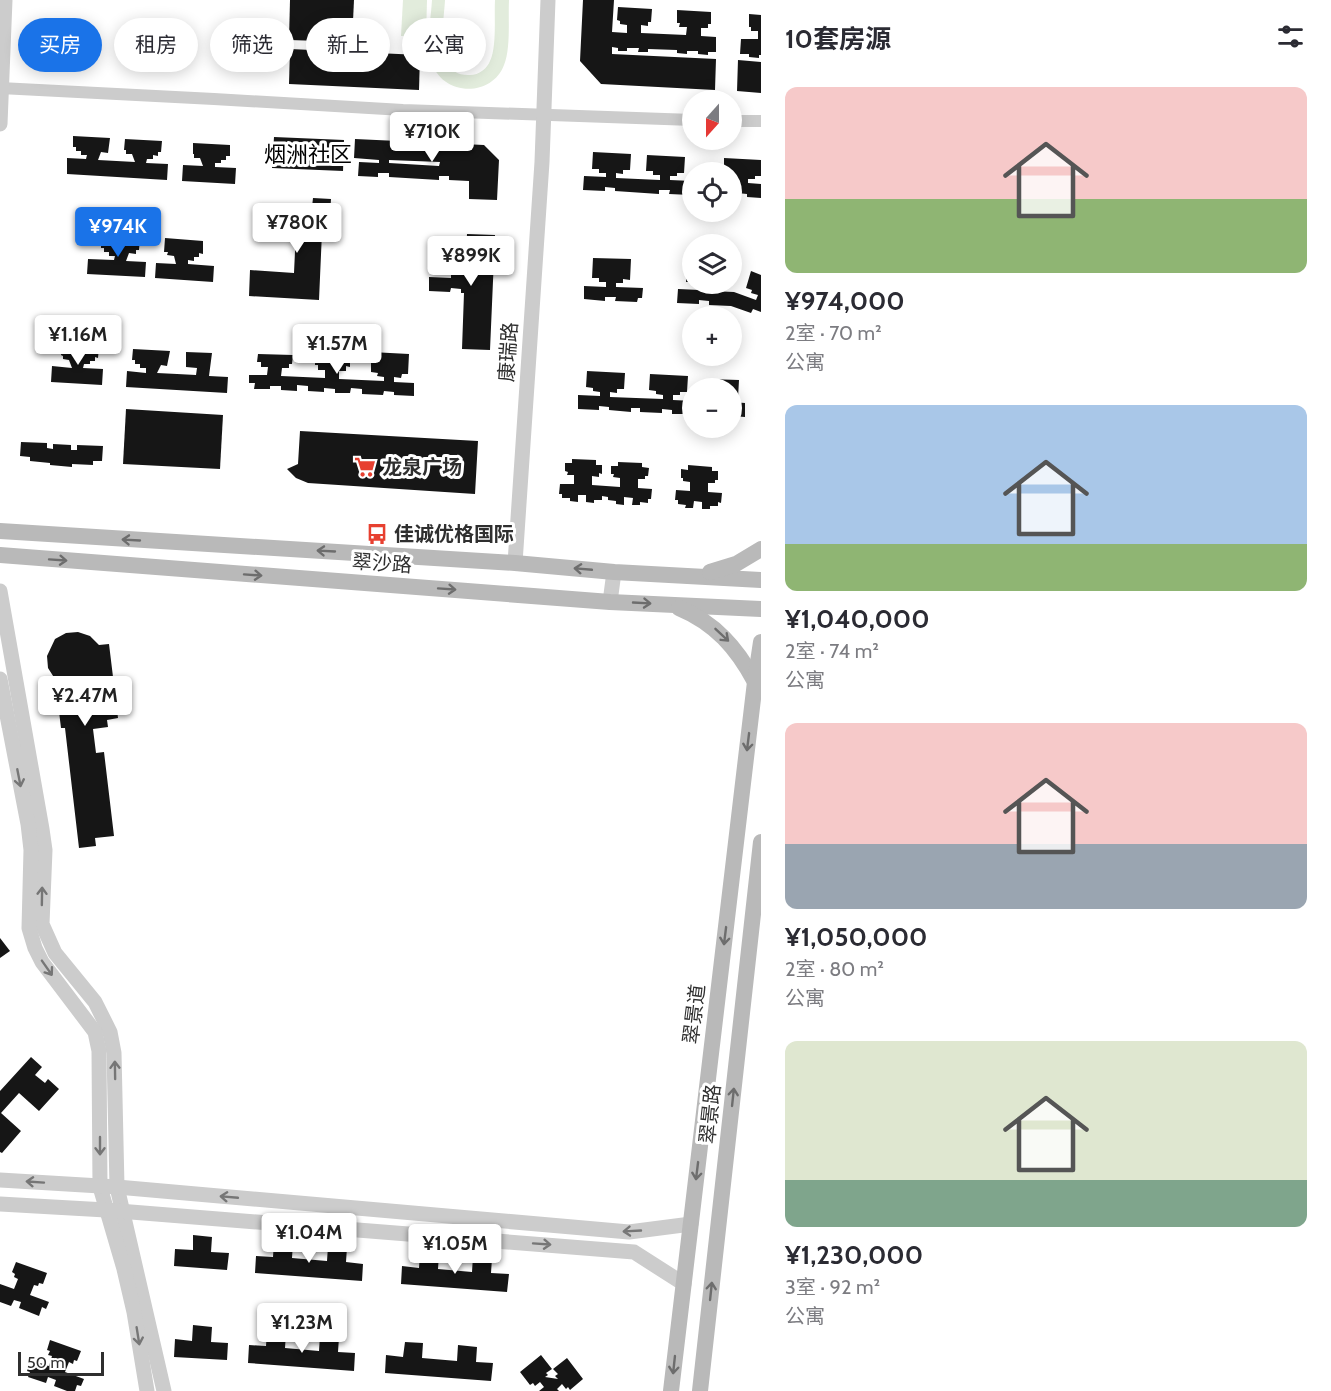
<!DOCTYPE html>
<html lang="zh">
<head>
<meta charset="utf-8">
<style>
	body { margin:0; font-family:Cabin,"Noto Sans SC",sans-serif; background:#f7f7f7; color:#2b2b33; height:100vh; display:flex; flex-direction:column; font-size:22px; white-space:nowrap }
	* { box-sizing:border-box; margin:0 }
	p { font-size:20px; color:#7c7c81 }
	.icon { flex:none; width:33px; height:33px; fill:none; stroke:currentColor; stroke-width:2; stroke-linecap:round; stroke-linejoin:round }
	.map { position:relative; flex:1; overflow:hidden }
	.details { display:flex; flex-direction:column; background:#fff; width:570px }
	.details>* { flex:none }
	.banner { position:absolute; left:18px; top:18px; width:570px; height:54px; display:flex; gap:12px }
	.needle { width:39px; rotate:201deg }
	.buttons { position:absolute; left:682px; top:90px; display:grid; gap:12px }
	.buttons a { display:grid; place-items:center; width:60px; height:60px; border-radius:50%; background:#fff; box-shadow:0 3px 15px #0003; font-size:30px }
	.scale { position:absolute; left:18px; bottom:15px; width:86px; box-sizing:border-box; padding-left:6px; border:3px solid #2f2f2f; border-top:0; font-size:16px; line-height:21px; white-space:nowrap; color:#2f2f2f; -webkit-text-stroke:4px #fff; paint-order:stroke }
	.price { position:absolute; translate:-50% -51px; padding:0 14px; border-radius:6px; background:#fff; color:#222; font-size:20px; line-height:39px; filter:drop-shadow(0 2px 3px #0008) }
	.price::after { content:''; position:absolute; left:50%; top:36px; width:18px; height:14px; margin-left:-9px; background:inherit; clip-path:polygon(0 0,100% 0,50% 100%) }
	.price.on { background:#1a73e8; color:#fff }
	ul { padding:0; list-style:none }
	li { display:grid; align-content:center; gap:12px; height:318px; padding:0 24px }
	li span { display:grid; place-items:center; height:186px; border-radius:12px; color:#555 }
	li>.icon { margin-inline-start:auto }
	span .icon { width:108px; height:108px; fill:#fffc; stroke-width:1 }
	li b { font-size:26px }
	h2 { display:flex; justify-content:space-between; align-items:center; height:72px; padding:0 24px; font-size:26px }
	.tag { padding:0 21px; border-radius:27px; background:#fff; box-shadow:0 3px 15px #0003; font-size:21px; line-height:54px }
	.tag.on { background:#1a73e8; color:#fff }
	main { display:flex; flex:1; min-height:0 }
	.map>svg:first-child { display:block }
	.green { fill:#e2ecdc }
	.building { fill:#161616; fill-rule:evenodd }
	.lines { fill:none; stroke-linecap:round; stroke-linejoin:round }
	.minor { stroke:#ccc; stroke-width:12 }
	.tertiary { stroke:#ccc; stroke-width:15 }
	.secondary { stroke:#b9b9b9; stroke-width:16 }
	.oneway { stroke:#6d6d6d }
	.oneway2 { stroke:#767676 }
	.labels { text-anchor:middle; stroke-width:6; stroke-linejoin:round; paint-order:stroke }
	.street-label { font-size:20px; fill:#2f2f2f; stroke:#fff }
	.poi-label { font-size:20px; font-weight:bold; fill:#2f2f2f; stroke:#fff; text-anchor:start }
	.quarter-label { font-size:22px; fill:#000; stroke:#fff }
</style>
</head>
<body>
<main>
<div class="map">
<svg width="761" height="1391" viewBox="0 0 761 1391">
	<rect width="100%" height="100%" fill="#fff"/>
	<!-- green -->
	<g class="green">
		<polygon points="403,0 427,0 426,37 401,36"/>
		<path d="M 432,0 L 445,0 C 444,23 433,75 468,75 C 478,76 487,69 490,61 C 497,47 494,16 495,0 L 509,0 C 508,19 511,48 504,65 C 491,99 440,96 431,60 C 426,42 431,19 432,0 Z"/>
	</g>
	<!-- building -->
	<g class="building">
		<polygon points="290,0 354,0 352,42 289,40"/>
		<polygon points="583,0 614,0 612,32 627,33 627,25 620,24 620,21 617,20 618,7 652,9 651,22 648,22 648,26 641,25 641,33 686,35 687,27 679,27 680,23 677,23 677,10 711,12 711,24 708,24 708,28 701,28 701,36 716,37 716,52 708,52 708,55 698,54 698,51 687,51 687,54 677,53 677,50 648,49 648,52 638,52 639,48 627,48 627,51 618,51 618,48 612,47 612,54 716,59 715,90 601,84 580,61"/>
		<polygon points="749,14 761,15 761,55 759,55 759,58 749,57 749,54 740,54 741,39 758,39 758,31 751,31 751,27 749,27"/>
		<polygon points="290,49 420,55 419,90 289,84"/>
		<polygon points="738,60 761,62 761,93 737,91"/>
		<polygon points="73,136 110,138 108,153 101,152 98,160 135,162 132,154 126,154 126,150 124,150 125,139 162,141 161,152 158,152 158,156 153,155 153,159 147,159 146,163 168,164 167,180 67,174 67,158 86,159 87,155 81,155 81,151 76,151 76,147 73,147"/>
		<polygon points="274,137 344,140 343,171 272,168"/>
		<path d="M 355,139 L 484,145 L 499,160 L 497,200 L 469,199 L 469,181 L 449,180 L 449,176 L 439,176 L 439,180 L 389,177 L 389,173 L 378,173 L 378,177 L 358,176 L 359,162 L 379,163 L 379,160 L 354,158 ZM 389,160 L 440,162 L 439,166 L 389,163 Z"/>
		<polygon points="193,143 230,145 230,156 226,156 226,160 221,160 221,163 215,163 215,167 236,168 235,184 182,181 183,165 203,166 200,158 194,158 194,154 193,154"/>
		<polygon points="593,152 631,154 630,170 623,170 623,174 616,173 616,178 660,180 660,175 653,175 653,171 646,171 647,155 685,157 684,173 677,173 677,176 670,176 670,180 692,181 691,195 669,194 670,190 659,190 659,194 615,191 615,188 605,187 605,191 583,190 584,176 606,177 606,173 599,173 599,169 592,169"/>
		<polygon points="724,158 761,160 761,176 755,176 755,179 748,179 748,183 761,184 761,198 747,197 747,194 737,193 737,197 732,197 732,183 737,183 737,179 732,178 732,172 724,172"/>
		<polygon points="313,198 331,199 329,232 322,232 319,300 249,296 250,270 294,273 296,230 275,229 276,205 312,207"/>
		<polygon points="467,234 495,235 490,350 462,349 464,293 461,293 461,289 451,288 450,292 429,291 429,277 451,278 451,274 444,273 445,270 438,270 438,249 466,251"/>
		<polygon points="101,235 140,237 139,250 136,250 136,254 129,253 126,261 146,262 145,277 87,274 88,259 114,260 115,256 109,256 109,252 104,252 104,248 101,248"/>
		<polygon points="165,238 203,241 203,254 199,253 199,257 194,257 194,261 188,260 188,264 214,266 213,282 155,278 156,263 176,264 174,256 167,255 168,252 164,252"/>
		<polygon points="593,258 631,259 630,280 623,279 623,283 616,283 616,287 643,288 642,298 638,298 637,302 615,301 616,297 605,297 605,301 584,299 584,286 606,287 606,282 599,282 599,278 592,278"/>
		<polygon points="687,261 693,262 693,282 686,282"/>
		<polygon points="751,271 761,275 761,312 753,309 751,313 731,306 709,305 709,301 699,300 699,304 677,303 678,289 700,290 700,286 693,286 693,284 717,284 717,287 710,286 710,291 734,292 756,300 758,295 751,293 752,290 746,288"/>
		<polygon points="62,344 99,346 98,358 95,357 95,361 90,361 90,364 84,364 83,368 103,369 102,385 51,382 52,366 72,368 69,360 63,359 63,356 61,355"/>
		<polygon points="133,349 170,351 167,366 161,365 157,373 177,374 196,375 197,368 186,367 186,352 212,353 209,376 228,377 227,393 126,387 127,371 146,373 146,368 140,368 140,364 135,364 135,360 132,360"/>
		<polygon points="371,352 409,354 408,374 402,374 401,378 394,377 394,382 414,383 414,396 394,395 394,392 384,391 383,395 362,394 362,389 351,388 350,393 335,393 335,389 324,388 324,392 308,391 308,386 297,385 297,391 281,390 281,386 270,386 270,389 254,389 255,383 249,383 249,375 267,375 268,367 261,367 261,362 257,362 258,354 293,355 292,364 289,364 289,368 282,368 281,376 325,378 325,370 318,370 318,365 315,365 315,356 350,358 350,367 346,366 346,371 339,371 339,379 384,381 384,377 377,376 378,373 371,372"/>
		<polygon points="587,371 625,373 624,389 617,389 617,393 610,392 610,397 636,398 663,399 663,395 656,394 656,391 649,390 650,374 688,376 687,392 680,392 680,395 673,395 673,400 693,401 693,414 672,414 672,410 662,409 662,413 640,412 640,408 631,408 631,412 609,410 609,407 599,406 599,410 578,409 578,395 600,396 600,392 593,391 593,388 586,387"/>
		<polygon points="708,379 739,380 738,398 732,398 732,388 708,388"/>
		<polygon points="732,402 745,403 745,417 732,416"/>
		<polygon points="126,409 223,415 220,469 123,464"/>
		<polygon points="300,431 478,441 475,494 308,483 296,478 287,469 298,464"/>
		<polygon points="21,442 47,443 47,448 53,449 53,444 71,445 71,450 77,450 77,445 103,446 102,461 93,461 93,465 72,464 72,467 50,465 50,463 30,461 30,457 20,456"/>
		<polygon points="572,459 596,460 596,465 602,465 602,474 599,473 599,477 592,476 592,485 620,487 620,478 613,477 614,474 611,474 611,466 618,466 618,462 642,463 642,467 649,468 648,476 645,476 645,479 638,479 638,488 652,489 651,499 648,499 648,503 640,502 640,505 632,505 633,498 624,497 624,505 616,504 616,501 608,500 608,497 602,496 602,500 594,500 594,503 586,502 586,495 578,495 578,502 570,501 570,498 562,498 562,494 559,494 560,484 574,484 574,475 567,475 568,472 565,471 565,463 572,463"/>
		<polygon points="688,465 712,467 712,471 718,471 718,480 715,480 715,483 708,483 708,492 722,493 721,503 718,502 718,506 710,506 710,509 702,509 702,502 694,501 693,508 685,508 686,505 678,504 678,500 675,500 676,490 690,491 690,482 683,481 683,478 681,478 681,469 688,470"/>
		<polygon points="78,632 90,636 99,645 109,644 118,718 107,720 108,727 93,729 96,753 104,752 114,836 95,838 96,846 79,848 65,728 61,728 55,679 48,668 47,656 55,639 66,633"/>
		<polygon points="0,938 10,951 0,958"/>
		<polygon points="31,1057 42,1067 35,1075 45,1083 48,1079 59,1089 39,1111 19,1093 1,1113 21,1131 2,1153 0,1152 0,1091"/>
		<polygon points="193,1235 212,1237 211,1252 229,1253 227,1270 174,1266 175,1249 193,1250"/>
		<polygon points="274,1242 293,1243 292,1258 327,1261 328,1246 347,1247 346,1262 363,1264 362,1281 255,1273 256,1256 273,1257"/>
		<polygon points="420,1253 439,1254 438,1269 472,1272 473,1256 492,1258 491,1273 509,1274 507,1292 401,1284 402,1266 419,1268"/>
		<polygon points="16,1262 47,1273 43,1284 39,1283 38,1286 34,1285 30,1295 49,1302 46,1309 42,1307 39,1316 19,1308 21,1302 14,1300 11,1306 0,1302 0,1284 14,1289 18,1279 14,1277 15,1274 12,1272"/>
		<polygon points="193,1325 212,1327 211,1342 228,1343 227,1360 174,1357 175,1339 192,1341"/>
		<polygon points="267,1331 286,1333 285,1348 319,1351 320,1335 339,1337 338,1352 355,1353 354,1371 248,1363 249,1345 266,1346"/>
		<polygon points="50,1340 81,1351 77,1361 74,1360 73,1364 69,1362 65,1372 84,1379 81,1386 77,1385 75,1391 67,1391 54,1386 56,1380 48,1377 46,1383 28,1377 30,1372 27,1371 31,1360 49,1366 52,1356 48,1355 50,1351 47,1350"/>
		<polygon points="405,1342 423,1343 422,1358 457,1361 458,1345 477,1347 476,1362 493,1363 491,1381 385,1373 386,1355 403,1357"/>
		<polygon points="541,1355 552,1369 546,1373 548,1375 545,1377 558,1379 555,1376 558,1374 553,1369 567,1358 583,1379 570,1390 568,1387 566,1389 562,1384 557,1389 559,1391 539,1391 544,1387 540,1382 535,1386 533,1383 530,1385 520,1372"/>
	</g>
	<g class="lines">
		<!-- minor -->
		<g class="minor">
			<polyline points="0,88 214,99 403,110 693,120"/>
			<polyline points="732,121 761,121"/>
		</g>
		<!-- tertiary -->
		<g class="tertiary">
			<polyline points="0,124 5,0"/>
			<polyline points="515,563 542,162 548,0"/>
			<polyline points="0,591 42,829 45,850 42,924 55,953 95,1002 110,1032 114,1053 117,1187 164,1391"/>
			<polyline points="610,602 614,572"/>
			<polyline points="0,679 28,824 31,850 29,928 35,948 42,962 95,1032 99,1051 100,1187 124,1269 134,1312 147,1391"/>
			<polyline points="0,1180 117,1187 629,1232 691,1224"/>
			<polyline points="0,1204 106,1210 634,1252 684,1284"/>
		</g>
		<!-- secondary -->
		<g class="secondary">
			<polyline points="0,531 515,563 614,572 761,580"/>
			<polyline points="0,555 610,602 761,609"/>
			<polyline points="710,572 736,564 761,549"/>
			<path d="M 679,608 C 715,623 737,648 755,682"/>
			<polyline points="671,1391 755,682 761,642"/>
			<polyline points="700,1391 761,842"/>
		</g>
	</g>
	<!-- one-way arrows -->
	<defs><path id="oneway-shaft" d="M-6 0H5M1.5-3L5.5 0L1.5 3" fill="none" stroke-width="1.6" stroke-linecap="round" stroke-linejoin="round" transform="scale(1.5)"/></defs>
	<g class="oneway">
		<use href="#oneway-shaft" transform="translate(131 540) rotate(-177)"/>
		<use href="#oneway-shaft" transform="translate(326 551) rotate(-177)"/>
		<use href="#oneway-shaft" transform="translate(58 560) rotate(4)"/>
		<use href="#oneway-shaft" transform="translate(583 569) rotate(-175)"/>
		<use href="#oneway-shaft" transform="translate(253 575) rotate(4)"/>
		<use href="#oneway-shaft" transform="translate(447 589) rotate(4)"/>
		<use href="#oneway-shaft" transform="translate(642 603) rotate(3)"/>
		<use href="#oneway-shaft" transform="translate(722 635) rotate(43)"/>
		<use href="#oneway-shaft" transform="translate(748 742) rotate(97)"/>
		<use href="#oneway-shaft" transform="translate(725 936) rotate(97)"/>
		<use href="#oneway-shaft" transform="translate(733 1097) rotate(-84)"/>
		<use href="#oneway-shaft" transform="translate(697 1171) rotate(97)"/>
		<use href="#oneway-shaft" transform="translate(711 1291) rotate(-84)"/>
		<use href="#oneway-shaft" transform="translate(674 1365) rotate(96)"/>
	</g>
	<g class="oneway2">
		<use href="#oneway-shaft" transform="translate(19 778) rotate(79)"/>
		<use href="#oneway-shaft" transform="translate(42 896) rotate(-89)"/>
		<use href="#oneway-shaft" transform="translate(47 968) rotate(55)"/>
		<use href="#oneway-shaft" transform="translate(115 1070) rotate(-91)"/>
		<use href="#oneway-shaft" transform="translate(100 1146) rotate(90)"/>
		<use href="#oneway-shaft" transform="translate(35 1182) rotate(-176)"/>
		<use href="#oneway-shaft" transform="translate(229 1197) rotate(-175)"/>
		<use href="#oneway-shaft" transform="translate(632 1231) rotate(177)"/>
		<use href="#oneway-shaft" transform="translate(542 1244) rotate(4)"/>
		<use href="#oneway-shaft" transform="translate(138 1336) rotate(81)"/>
	</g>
	<!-- icons -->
	<defs>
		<symbol id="supermarket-bare" viewBox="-9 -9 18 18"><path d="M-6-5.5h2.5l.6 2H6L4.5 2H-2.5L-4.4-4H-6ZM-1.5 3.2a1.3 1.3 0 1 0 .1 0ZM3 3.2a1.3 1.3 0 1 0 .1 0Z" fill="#e74030" stroke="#fff" stroke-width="2.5" paint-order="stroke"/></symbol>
		<symbol id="bus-bare" viewBox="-9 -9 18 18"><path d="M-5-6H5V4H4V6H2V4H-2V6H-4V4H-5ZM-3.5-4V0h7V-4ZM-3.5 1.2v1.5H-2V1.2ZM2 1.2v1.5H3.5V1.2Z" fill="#e74030" stroke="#fff" stroke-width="2.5" paint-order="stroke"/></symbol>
	</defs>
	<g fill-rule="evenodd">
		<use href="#supermarket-bare" x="350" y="452" width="30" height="30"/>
		<use href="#bus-bare" x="362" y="519" width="30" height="30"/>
	</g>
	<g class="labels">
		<!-- street labels -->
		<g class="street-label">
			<text transform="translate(508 352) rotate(-86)" y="7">康瑞路</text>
			<text transform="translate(382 563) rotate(4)" y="7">翠沙路</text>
			<text transform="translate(694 1014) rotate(-83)" y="7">翠景道</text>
			<text transform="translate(710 1114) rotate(-84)" y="7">翠景路</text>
		</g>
		<!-- poi labels -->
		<g class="poi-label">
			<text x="382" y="474">龙泉广场</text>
			<text x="394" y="541">佳诚优格国际</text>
		</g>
		<!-- quarter labels -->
		<g class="quarter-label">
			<text x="308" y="162">烟洲社区</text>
		</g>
	</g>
</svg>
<div class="buttons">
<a><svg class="needle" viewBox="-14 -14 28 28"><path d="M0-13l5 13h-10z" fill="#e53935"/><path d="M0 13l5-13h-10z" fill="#7c7c81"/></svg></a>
<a><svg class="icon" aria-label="locate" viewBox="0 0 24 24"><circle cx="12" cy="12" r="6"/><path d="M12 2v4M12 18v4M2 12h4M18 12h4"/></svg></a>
<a><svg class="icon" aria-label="layers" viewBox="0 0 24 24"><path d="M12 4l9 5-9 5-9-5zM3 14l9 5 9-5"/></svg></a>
<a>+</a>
<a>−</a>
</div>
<div class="scale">50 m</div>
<b class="price" style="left:432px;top:163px">¥710K</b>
<b class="price" style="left:297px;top:254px">¥780K</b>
<b class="price on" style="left:118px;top:258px">¥974K</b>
<b class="price" style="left:471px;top:287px">¥899K</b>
<b class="price" style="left:78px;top:366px">¥1.16M</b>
<b class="price" style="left:337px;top:375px">¥1.57M</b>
<b class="price" style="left:85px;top:727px">¥2.47M</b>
<b class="price" style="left:309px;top:1264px">¥1.04M</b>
<b class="price" style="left:455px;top:1275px">¥1.05M</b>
<b class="price" style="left:302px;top:1354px">¥1.23M</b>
<div class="banner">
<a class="tag on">买房</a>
<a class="tag">租房</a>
<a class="tag">筛选</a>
<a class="tag">新上</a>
<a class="tag">公寓</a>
</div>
</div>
<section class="details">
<h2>10套房源<svg class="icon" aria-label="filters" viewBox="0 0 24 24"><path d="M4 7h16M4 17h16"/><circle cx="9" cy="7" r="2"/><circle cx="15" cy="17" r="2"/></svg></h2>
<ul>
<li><span style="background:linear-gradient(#f6c9c9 60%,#8fb573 0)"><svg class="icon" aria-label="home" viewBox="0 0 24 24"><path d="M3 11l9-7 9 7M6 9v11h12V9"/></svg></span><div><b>¥974,000</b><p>2室 · 70 m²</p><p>公寓</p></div></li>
<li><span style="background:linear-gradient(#a9c7e8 75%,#8fb573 0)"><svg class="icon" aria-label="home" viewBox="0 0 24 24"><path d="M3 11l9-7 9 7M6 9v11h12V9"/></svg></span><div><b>¥1,040,000</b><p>2室 · 74 m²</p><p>公寓</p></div></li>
<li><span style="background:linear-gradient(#f6c9c9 65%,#9aa5b1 0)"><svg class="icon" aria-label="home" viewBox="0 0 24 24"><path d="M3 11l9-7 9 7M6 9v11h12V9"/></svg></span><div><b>¥1,050,000</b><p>2室 · 80 m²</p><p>公寓</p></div></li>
<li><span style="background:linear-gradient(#dfe7d0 75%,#7fa58c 0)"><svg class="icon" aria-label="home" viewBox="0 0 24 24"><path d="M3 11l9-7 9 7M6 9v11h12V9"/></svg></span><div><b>¥1,230,000</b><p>3室 · 92 m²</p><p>公寓</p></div></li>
</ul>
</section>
</main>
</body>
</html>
